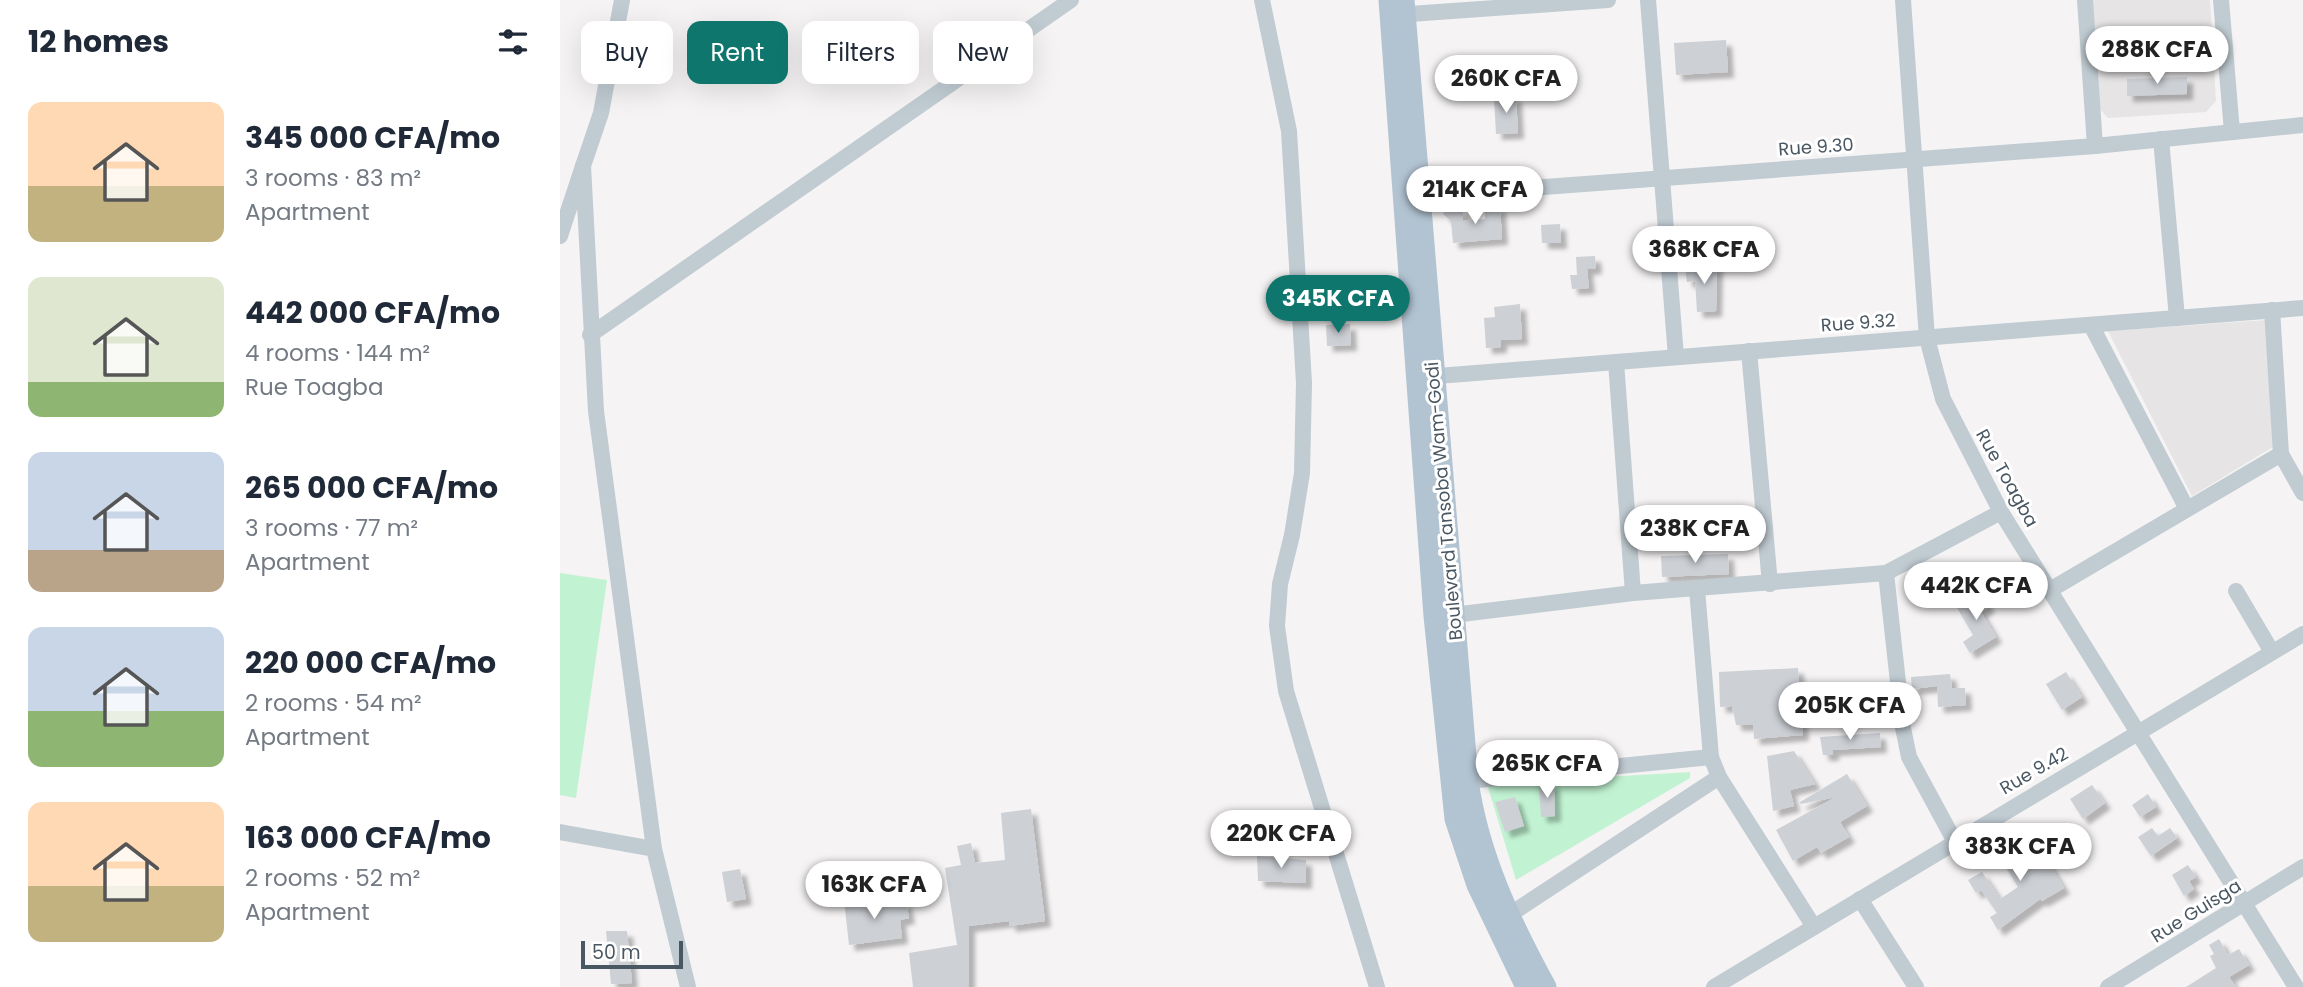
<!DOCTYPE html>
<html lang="en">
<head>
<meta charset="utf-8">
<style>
	body { margin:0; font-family:Poppins,sans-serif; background:#f2f2f3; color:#1f2937; height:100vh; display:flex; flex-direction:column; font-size:26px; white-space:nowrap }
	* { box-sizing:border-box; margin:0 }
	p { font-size:23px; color:#747a83 }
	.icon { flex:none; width:38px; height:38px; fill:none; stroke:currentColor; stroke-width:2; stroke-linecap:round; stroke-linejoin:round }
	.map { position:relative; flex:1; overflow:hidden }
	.sheet { display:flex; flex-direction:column; background:#fff; width:560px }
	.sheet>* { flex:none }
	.banner { position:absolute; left:21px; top:21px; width:665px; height:63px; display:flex; gap:14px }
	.scale { position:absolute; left:21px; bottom:18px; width:102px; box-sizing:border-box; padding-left:7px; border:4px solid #495762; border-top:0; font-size:19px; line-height:24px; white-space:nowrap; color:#495762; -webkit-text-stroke:5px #fff; paint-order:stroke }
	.price { position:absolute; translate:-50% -60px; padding:0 16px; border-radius:24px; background:#fff; color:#222; font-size:23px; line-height:46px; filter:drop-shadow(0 2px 4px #0008) }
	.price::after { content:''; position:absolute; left:50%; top:42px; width:21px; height:16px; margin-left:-10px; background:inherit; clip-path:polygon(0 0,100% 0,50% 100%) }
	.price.on { background:#0f766e; color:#fff }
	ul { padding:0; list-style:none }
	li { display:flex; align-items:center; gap:21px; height:175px; padding:0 28px }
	li span { display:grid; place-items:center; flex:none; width:196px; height:140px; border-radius:14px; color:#555 }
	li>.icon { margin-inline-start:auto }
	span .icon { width:84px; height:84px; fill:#fffc; stroke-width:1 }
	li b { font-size:30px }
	h2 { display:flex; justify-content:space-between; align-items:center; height:84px; padding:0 28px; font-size:30px }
	.chip { padding:0 24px; border-radius:14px; background:#fff; box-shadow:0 7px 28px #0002; font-size:24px; line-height:63px }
	.chip.on { background:#0f766e; color:#fff }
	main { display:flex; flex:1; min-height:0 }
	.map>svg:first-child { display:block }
	.education { fill:#e6e4e5 }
	.green { fill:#c1f3d2 }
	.building { fill:#cdd0d5; filter:url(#shadow) }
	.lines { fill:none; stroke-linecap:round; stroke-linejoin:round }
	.minor { stroke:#c0cbd2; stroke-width:16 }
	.major { stroke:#b2c3d2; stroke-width:21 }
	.labels { text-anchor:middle; stroke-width:6; stroke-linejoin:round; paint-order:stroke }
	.street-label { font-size:18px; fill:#495762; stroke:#fff }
</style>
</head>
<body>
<main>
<section class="sheet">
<h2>12 homes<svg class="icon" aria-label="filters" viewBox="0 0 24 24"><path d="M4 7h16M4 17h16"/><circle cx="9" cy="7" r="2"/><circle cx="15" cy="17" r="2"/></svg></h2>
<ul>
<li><span style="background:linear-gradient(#ffd9b3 60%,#c2b280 0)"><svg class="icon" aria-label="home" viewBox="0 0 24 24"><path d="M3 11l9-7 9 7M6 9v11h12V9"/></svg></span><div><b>345 000 CFA/mo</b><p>3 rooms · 83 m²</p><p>Apartment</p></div></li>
<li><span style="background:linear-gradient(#dfe7d0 75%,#8fb573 0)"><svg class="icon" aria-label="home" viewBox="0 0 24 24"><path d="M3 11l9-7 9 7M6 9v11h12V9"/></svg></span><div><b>442 000 CFA/mo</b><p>4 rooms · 144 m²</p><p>Rue Toagba</p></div></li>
<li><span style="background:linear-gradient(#c9d6e8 70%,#b9a48a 0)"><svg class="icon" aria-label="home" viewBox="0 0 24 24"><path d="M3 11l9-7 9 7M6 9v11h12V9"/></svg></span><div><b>265 000 CFA/mo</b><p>3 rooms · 77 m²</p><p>Apartment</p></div></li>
<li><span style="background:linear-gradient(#c9d6e8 60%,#8fb573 0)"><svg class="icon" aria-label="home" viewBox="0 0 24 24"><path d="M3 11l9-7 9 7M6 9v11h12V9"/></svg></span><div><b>220 000 CFA/mo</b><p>2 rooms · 54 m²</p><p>Apartment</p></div></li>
<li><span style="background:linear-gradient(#ffd9b3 60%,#c2b280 0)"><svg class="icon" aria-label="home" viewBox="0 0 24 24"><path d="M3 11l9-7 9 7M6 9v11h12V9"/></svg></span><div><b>163 000 CFA/mo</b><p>2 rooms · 52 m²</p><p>Apartment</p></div></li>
</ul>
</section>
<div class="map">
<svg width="1743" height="987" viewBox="0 0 1743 987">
	<defs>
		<filter id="shadow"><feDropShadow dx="6" dy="6" stdDeviation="2" flood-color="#0004"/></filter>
	</defs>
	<rect width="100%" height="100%" fill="#f5f3f3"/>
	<!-- education -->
	<g class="education">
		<polygon points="1531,0 1650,0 1656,101 1646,112 1548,118 1539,108"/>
		<polygon points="1707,320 1716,445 1632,496 1548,331"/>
	</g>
	<!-- green -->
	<g class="green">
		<polygon points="0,573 47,580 16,798 0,795"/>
		<polygon points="1130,772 1130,778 956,880 927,784"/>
	</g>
	<!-- building -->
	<g class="building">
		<polygon points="1166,40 1168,72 1116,75 1114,43"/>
		<polygon points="1627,77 1627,94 1567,96 1567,79"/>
		<polygon points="956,96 958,133 936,134 934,98"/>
		<polygon points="891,205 896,210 903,210 903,221 925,219 925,207 940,206 942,239 893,243 891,221 883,214"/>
		<polygon points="1000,224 1001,243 982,243 981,225"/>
		<polygon points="1035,256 1036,268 1027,269 1029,288 1012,289 1010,275 1017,275 1016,257"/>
		<polygon points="1157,264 1156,311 1137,312 1135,281 1127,282 1125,267"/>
		<polygon points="960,304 962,339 941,340 941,347 926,348 924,318 935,317 934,307"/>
		<polygon points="790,324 791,345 767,346 766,325"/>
		<polygon points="1168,554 1169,574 1102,577 1101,556"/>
		<polygon points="1420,592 1429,607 1421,612 1436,637 1410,653 1403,642 1413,635 1396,606"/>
		<polygon points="1238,668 1243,735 1194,739 1193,725 1176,725 1172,706 1160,707 1159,672"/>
		<polygon points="1506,672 1522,697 1502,710 1486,684"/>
		<polygon points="1390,674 1392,688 1405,688 1406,705 1378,707 1377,686 1352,689 1351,677"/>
		<polygon points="1320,733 1321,747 1273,750 1273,755 1263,755 1260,737"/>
		<polygon points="1234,751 1255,784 1230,790 1234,806 1213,811 1207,756"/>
		<polygon points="1287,774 1307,806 1280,822 1289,837 1261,853 1257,847 1233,861 1216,830 1276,797 1241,804 1240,802"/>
		<polygon points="984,784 994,784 995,816 981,817 979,786"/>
		<polygon points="1532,785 1545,803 1523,819 1510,799"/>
		<polygon points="1588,794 1596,807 1580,817 1572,805"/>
		<polygon points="955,797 964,826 945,832 935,802"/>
		<polygon points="471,809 485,921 450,926 449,921 409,926 409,987 353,987 349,953 397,945 385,868 401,865 397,846 411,843 415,863 445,860 441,813"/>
		<polygon points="1592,828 1598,836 1610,828 1617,838 1591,856 1578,837"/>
		<polygon points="1474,839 1504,888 1482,901 1480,899 1438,930 1430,917 1437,913 1421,890 1416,893 1408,880 1422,872 1440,899 1458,887 1440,858"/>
		<polygon points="697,856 746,860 746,883 698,881"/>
		<polygon points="1628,865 1636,877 1629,881 1634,889 1624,896 1612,875"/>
		<polygon points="180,869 186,899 167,902 162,872"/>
		<polygon points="300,898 302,908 346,901 349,918 340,920 342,938 289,945 284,900"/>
		<polygon points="46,931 67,931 72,983 51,984"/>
		<polygon points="1659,939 1668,955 1679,949 1689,965 1669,977 1676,987 1626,987 1656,968 1650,956 1654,954 1649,945"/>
	</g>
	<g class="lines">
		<!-- minor -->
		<g class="minor">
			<polyline points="702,0 729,131 744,383 742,473 732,535 720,584 717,626 726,691 817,987"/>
			<polyline points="1088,0 1116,357"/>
			<polyline points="1343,0 1367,338 1383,399 1441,512 1736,987"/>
			<polyline points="1525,0 1535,146"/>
			<polyline points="1661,0 1672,132"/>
			<polyline points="836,15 1048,0"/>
			<polyline points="1601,139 1617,318"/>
			<polyline points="23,166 41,113 62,0"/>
			<polyline points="849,197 1535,146 1743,125"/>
			<polyline points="0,236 23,166 36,411 94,849"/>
			<polyline points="1712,310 1721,454 1743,493"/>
			<polyline points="1531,325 1627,509"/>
			<polyline points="30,335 511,0"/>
			<polyline points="1189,351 1210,584"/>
			<polyline points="1056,362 1073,593"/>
			<polyline points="865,377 1743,308"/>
			<polyline points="1326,573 1343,728 1349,757 1394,840"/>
			<polyline points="1137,589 1151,757 1159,777 1254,927"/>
			<polyline points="1490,590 1721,454"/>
			<polyline points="1676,591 1712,652"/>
			<polyline points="893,615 1073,593 1326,573 1441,512"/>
			<polyline points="908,781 1151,757"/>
			<polyline points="0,832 94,849 128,987"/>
			<polyline points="1300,899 1356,987"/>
			<polyline points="949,915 1159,777"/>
			<polyline points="1154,987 1743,634"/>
			<polyline points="1548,987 1743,867"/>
		</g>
		<!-- major -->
		<g class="major">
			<polyline points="829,0 874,616 895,819 917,885 966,987"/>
			<path d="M 844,0 L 908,781 C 919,856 950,921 986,987"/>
		</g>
	</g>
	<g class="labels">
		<!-- street labels -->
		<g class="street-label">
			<text transform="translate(1256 147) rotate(-4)" y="6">Rue 9.30</text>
			<text transform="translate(1298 323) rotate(-4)" y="6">Rue 9.32</text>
			<text transform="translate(1447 478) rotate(61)" y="6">Rue Toagba</text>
			<text transform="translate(884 501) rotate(-95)" y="6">Boulevard Tansoba Wam-Godi</text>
			<text transform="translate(1474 771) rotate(-30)" y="6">Rue 9.42</text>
			<text transform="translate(1636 911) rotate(-32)" y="6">Rue Guisga</text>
		</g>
	</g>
</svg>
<div class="scale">50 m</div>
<b class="price" style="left:1597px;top:86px">288K CFA</b>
<b class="price" style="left:946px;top:115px">260K CFA</b>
<b class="price" style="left:915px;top:226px">214K CFA</b>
<b class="price" style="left:1144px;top:286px">368K CFA</b>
<b class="price on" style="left:778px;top:335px">345K CFA</b>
<b class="price" style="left:1135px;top:565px">238K CFA</b>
<b class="price" style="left:1416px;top:622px">442K CFA</b>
<b class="price" style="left:1290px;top:742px">205K CFA</b>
<b class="price" style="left:987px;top:800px">265K CFA</b>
<b class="price" style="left:721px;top:870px">220K CFA</b>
<b class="price" style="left:1460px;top:883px">383K CFA</b>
<b class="price" style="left:314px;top:921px">163K CFA</b>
<div class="banner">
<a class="chip">Buy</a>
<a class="chip on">Rent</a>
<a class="chip">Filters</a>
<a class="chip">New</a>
</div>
</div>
</main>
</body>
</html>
